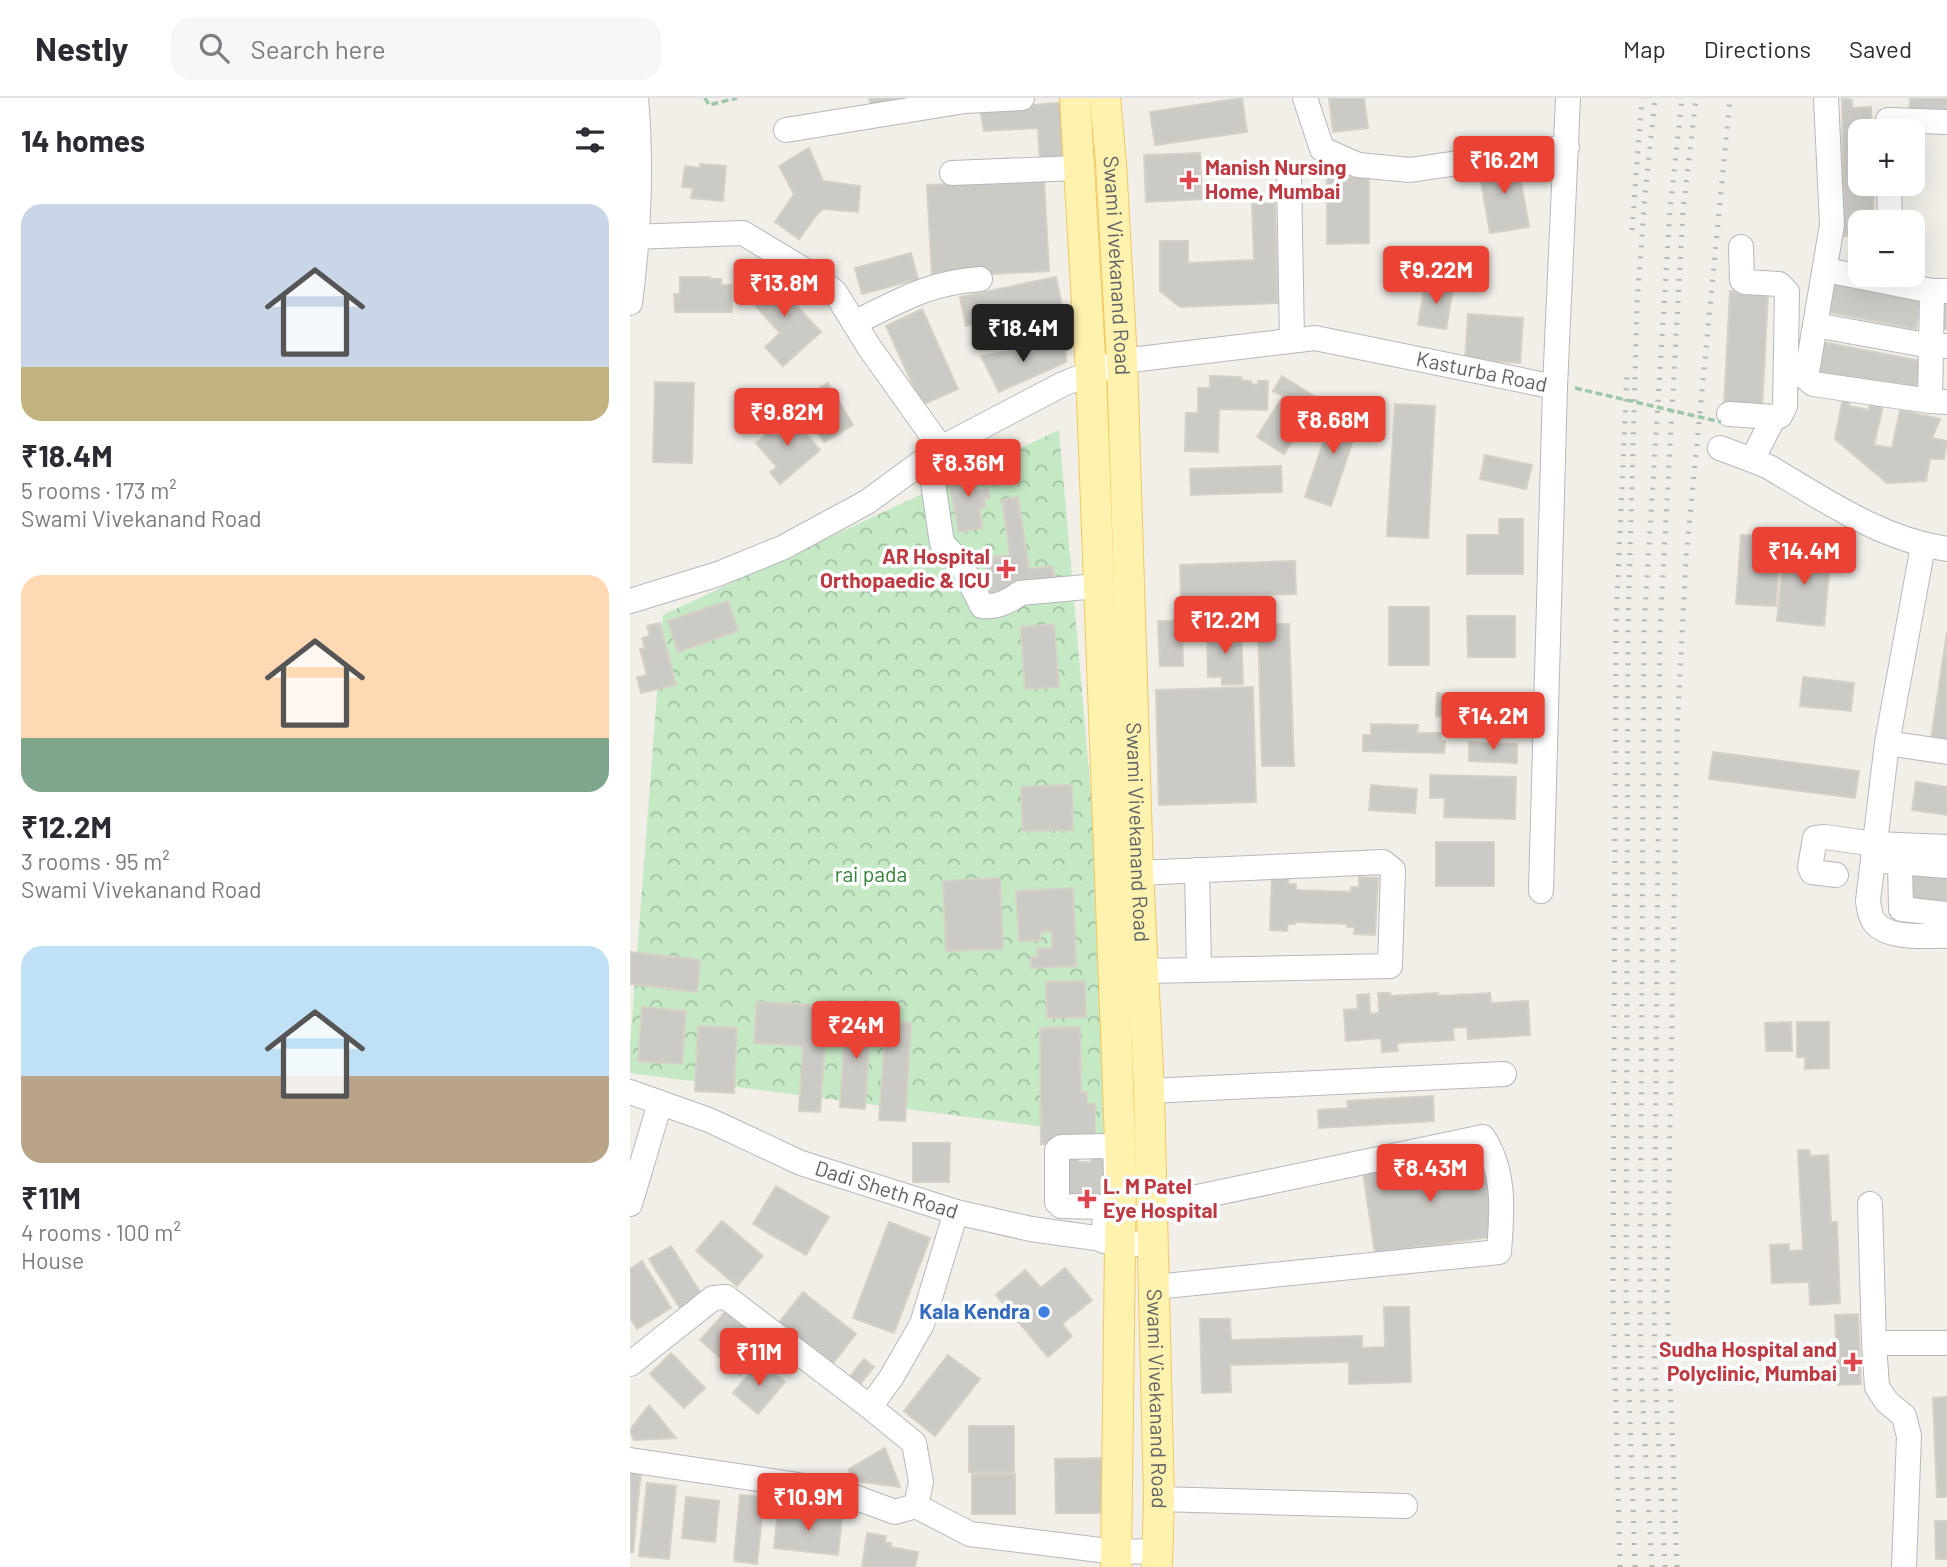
<!DOCTYPE html>
<html lang="en">
<head>
<meta charset="utf-8">
<style>
	body { margin:0; font-family:Barlow,sans-serif; background:#f7f7f7; color:#2b2b33; height:100vh; display:flex; flex-direction:column; font-size:26px; white-space:nowrap }
	* { box-sizing:border-box; margin:0 }
	p { font-size:23px; color:#7c7c81 }
	.icon { flex:none; width:38px; height:38px; fill:none; stroke:currentColor; stroke-width:2; stroke-linecap:round; stroke-linejoin:round }
	.map { position:relative; flex:1; overflow:hidden }
	.details { display:flex; flex-direction:column; background:#fff; width:630px }
	.details>* { flex:none }
	.fabs { position:absolute; left:1218px; top:21px; display:grid; gap:14px }
	.fabs a { display:grid; place-items:center; width:77px; height:77px; border-radius:14px; background:#fff; box-shadow:0 7px 28px #0002; font-size:35px }
	.price { position:absolute; translate:-50% -60px; padding:0 16px; border-radius:7px; background:#ea4335; color:#fff; font-size:23px; line-height:46px; filter:drop-shadow(0 2px 4px #0008) }
	.price::after { content:''; position:absolute; left:50%; top:42px; width:21px; height:16px; margin-left:-10px; background:inherit; clip-path:polygon(0 0,100% 0,50% 100%) }
	.price.on { background:#222; color:#fff }
	ul { padding:0; list-style:none }
	li { display:grid; align-content:center; gap:14px; height:371px; padding:0 21px }
	li span { display:grid; place-items:center; height:217px; border-radius:21px; color:#555 }
	li>.icon { margin-inline-start:auto }
	span .icon { width:126px; height:126px; fill:#fffc; stroke-width:1 }
	li b { font-size:30px }
	h2 { display:flex; justify-content:space-between; align-items:center; height:84px; padding:0 21px; font-size:30px }
	header { display:flex; align-items:center; gap:42px; box-sizing:border-box; height:98px; padding:0 35px; background:#fff; border-bottom:2px solid #e1e1e2 }
	header strong { font-size:33px }
	nav { display:flex; gap:38px; margin-inline-start:auto; font-size:24px }
	.search { width:490px; height:63px; background:#f7f7f7; display:flex; align-items:center; gap:18px; box-sizing:border-box; padding:0 24px; border-radius:21px; color:#7c7c81; font-size:26px }
	main { display:flex; flex:1; min-height:0 }
	.map>svg:first-child { display:block }
	.park { fill:url(#park-crowns) }
	.building { fill:#cccac5; stroke:#d6d1c6; stroke-width:2 }
	.lines { fill:none; stroke-linecap:round; stroke-linejoin:round }
	.minor-casing { stroke:#b5b8bc; stroke-width:26 }
	.major-casing { stroke:#f2c960; stroke-width:32 }
	.path { stroke:#9cc7a9; stroke-width:3.5; stroke-dasharray:7 3.5; stroke-linecap:butt }
	.minor { stroke:#fff; stroke-width:24 }
	.major { stroke:#fff2af; stroke-width:30 }
	.rail { stroke:#b6b7b8; stroke-width:5; stroke-dasharray:2 9; stroke-linecap:butt }
	.path-bridge { stroke:#9cc7a9; stroke-width:3.5; stroke-dasharray:7 3.5; stroke-linecap:butt }
	.health-dot { fill:#e0444e; stroke:#fff; stroke-width:2.5 }
	.shop-dot { fill:#3f7fe0; stroke:#fff; stroke-width:2.5 }
	.labels { text-anchor:middle; stroke-width:7; stroke-linejoin:round; paint-order:stroke }
	.health-label { font-size:21px; font-weight:bold; fill:#be3a42; stroke:#fff; text-anchor:start }
	.street-label { font-size:21px; fill:#5f6368; stroke:#fff }
	.park-label { font-size:21px; fill:#348238; stroke:#fff }
	.shop-label { font-size:21px; font-weight:bold; fill:#366cbe; stroke:#fff; text-anchor:end }
</style>
</head>
<body>
<header>
<strong>Nestly</strong>
<div class="search"><svg class="icon" aria-label="search" viewBox="0 0 24 24"><circle cx="10" cy="10" r="6"/><path d="M15 15l6 6"/></svg>Search here</div>
<nav><a>Map</a><a>Directions</a><a>Saved</a></nav>
</header>
<main>
<section class="details">
<h2>14 homes<svg class="icon" aria-label="filters" viewBox="0 0 24 24"><path d="M4 7h16M4 17h16"/><circle cx="9" cy="7" r="2"/><circle cx="15" cy="17" r="2"/></svg></h2>
<ul>
<li><span style="background:linear-gradient(#c9d6e8 75%,#c2b280 0)"><svg class="icon" aria-label="home" viewBox="0 0 24 24"><path d="M3 11l9-7 9 7M6 9v11h12V9"/></svg></span><div><b>₹18.4M</b><p>5 rooms · 173 m²</p><p>Swami Vivekanand Road</p></div></li>
<li><span style="background:linear-gradient(#ffd9b3 75%,#7fa58c 0)"><svg class="icon" aria-label="home" viewBox="0 0 24 24"><path d="M3 11l9-7 9 7M6 9v11h12V9"/></svg></span><div><b>₹12.2M</b><p>3 rooms · 95 m²</p><p>Swami Vivekanand Road</p></div></li>
<li><span style="background:linear-gradient(#bfe0f5 60%,#b9a48a 0)"><svg class="icon" aria-label="home" viewBox="0 0 24 24"><path d="M3 11l9-7 9 7M6 9v11h12V9"/></svg></span><div><b>₹11M</b><p>4 rooms · 100 m²</p><p>House</p></div></li>
</ul>
</section>
<div class="map">
<svg width="1317" height="1469" viewBox="0 0 1317 1469">
	<defs>
		<pattern id="park-crowns" width="20" height="18" patternUnits="userSpaceOnUse" patternTransform="scale(1.75)"><rect width="20" height="18" fill="#c5e8c5"/><path d="M2 6a3 3 0 1 1 6 0M12 15a3 3 0 1 1 6 0" fill="none" stroke="#a3c0a4"/></pattern>
	</defs>
	<rect width="100%" height="100%" fill="#f1efe8"/>
	<!-- park -->
	<polygon class="park" points="429,332 491,1039 0,975 0,949 33,517"/>
	<!-- building -->
	<g class="building">
		<polygon points="239,0 292,0 242,11"/>
		<polygon points="612,0 617,34 525,47 520,14"/>
		<polygon points="699,0 734,0 738,30 703,34"/>
		<polygon points="1212,0 1222,2 1222,10 1241,9 1242,33 1230,33 1230,86 1243,86 1244,124 1230,124 1230,138 1214,138"/>
		<polygon points="1280,0 1317,0 1317,16 1279,15"/>
		<polygon points="437,4 442,64 410,66 408,30 354,33 350,12"/>
		<polygon points="179,50 193,83 230,88 228,114 194,111 188,115 169,141 145,124 164,96 149,68"/>
		<polygon points="570,55 572,101 516,104 514,57"/>
		<polygon points="887,61 899,129 860,135 848,67"/>
		<polygon points="70,66 96,68 93,103 61,100 63,90 52,89 55,68 70,70"/>
		<polygon points="697,79 739,79 739,145 697,146"/>
		<polygon points="414,82 419,173 302,179 297,87"/>
		<polygon points="645,105 648,205 550,209 530,193 530,143 558,143 558,165 624,162 622,106"/>
		<polygon points="281,155 288,181 232,196 225,170"/>
		<polygon points="135,174 154,194 160,188 172,201 166,207 191,234 153,268 135,249 150,235 123,205 128,199 122,193 125,189 122,186"/>
		<polygon points="50,179 80,179 80,181 91,181 91,187 101,187 102,214 45,214 44,196 50,196"/>
		<polygon points="426,179 432,208 336,228 330,199"/>
		<polygon points="1197,180 1292,197 1286,231 1191,213"/>
		<polygon points="795,186 823,190 816,231 788,227"/>
		<polygon points="1100,193 1138,195 1132,311 1094,308"/>
		<polygon points="1309,199 1317,199 1317,231 1308,230"/>
		<polygon points="292,211 328,291 292,307 256,228"/>
		<polygon points="838,216 893,220 890,265 835,261"/>
		<polygon points="1188,243 1291,263 1284,296 1181,276"/>
		<polygon points="435,244 436,264 369,294 351,258"/>
		<polygon points="580,278 611,279 611,282 621,283 621,286 628,287 628,283 638,283 637,312 589,311 588,354 555,353 556,315 568,315 568,290 580,290"/>
		<polygon points="652,278 689,301 654,356 627,339 653,298 643,293"/>
		<polygon points="25,284 64,285 62,365 23,364"/>
		<polygon points="198,285 223,327 194,344 169,303"/>
		<polygon points="1213,299 1220,301 1219,308 1239,312 1240,305 1253,308 1244,347 1262,350 1270,312 1310,321 1302,340 1317,343 1314,361 1300,361 1296,383 1257,385 1205,341"/>
		<polygon points="765,306 805,308 798,440 757,438"/>
		<polygon points="705,309 731,318 701,408 675,399"/>
		<polygon points="159,317 190,352 150,386 140,374 147,369 126,345"/>
		<polygon points="855,357 902,367 896,391 850,381"/>
		<polygon points="343,365 348,392 358,390 360,400 354,401 356,408 349,410 353,430 329,434 320,387 326,385 323,371"/>
		<polygon points="651,368 652,394 561,397 560,371"/>
		<polygon points="388,399 399,471 422,468 425,481 361,499 355,460 380,457 372,402"/>
		<polygon points="869,421 893,421 893,476 837,476 837,437 869,437"/>
		<polygon points="1111,437 1151,439 1146,508 1106,506"/>
		<polygon points="1154,451 1201,455 1194,528 1147,523"/>
		<polygon points="665,463 666,496 551,499 550,467"/>
		<polygon points="98,503 108,533 48,554 38,523"/>
		<rect x="759" y="509" width="40" height="58"/>
		<polygon points="837,518 885,518 885,559 838,559"/>
		<polygon points="528,523 552,523 553,568 530,568"/>
		<polygon points="30,525 46,587 11,595 7,579 17,577 10,551 15,550 12,540 20,538 17,528"/>
		<polygon points="424,526 429,589 395,591 391,529"/>
		<polygon points="659,526 664,668 632,668 628,527"/>
		<polygon points="611,531 613,586 592,587 592,579 578,579 577,532"/>
		<polygon points="1317,534 1317,650 1300,648"/>
		<polygon points="1173,579 1224,585 1221,613 1170,608"/>
		<polygon points="623,589 626,704 529,707 526,592"/>
		<polygon points="807,595 885,599 884,622 806,618"/>
		<polygon points="741,626 788,627 787,635 811,635 811,643 815,643 814,655 733,653 733,637 741,637"/>
		<polygon points="839,644 887,646 887,665 839,663"/>
		<polygon points="1083,654 1229,673 1225,700 1079,681"/>
		<polygon points="800,677 886,679 885,721 814,719 815,700 800,700"/>
		<polygon points="1286,684 1317,689 1317,717 1282,712"/>
		<polygon points="442,687 443,732 393,733 391,689"/>
		<polygon points="741,687 787,691 785,715 739,712"/>
		<rect x="806" y="744" width="58" height="44"/>
		<polygon points="1282,769 1317,771 1317,812 1280,810"/>
		<polygon points="642,775 659,776 658,786 666,786 666,792 721,794 721,789 729,789 729,779 748,780 745,837 724,836 725,829 717,829 717,826 665,824 665,826 658,826 657,833 640,832"/>
		<polygon points="370,780 373,851 316,853 313,783"/>
		<polygon points="443,790 446,868 401,870 401,859 408,859 407,851 422,850 422,833 410,834 411,842 389,843 386,793"/>
		<polygon points="0,854 70,862 67,894 0,886"/>
		<polygon points="455,883 456,919 417,920 416,884"/>
		<polygon points="748,895 760,895 761,898 808,895 808,898 860,895 861,905 898,903 900,937 838,941 837,929 823,930 824,942 767,945 768,953 752,954 751,940 716,943 714,912 728,911 727,897 739,896 740,916 749,915"/>
		<polygon points="127,904 198,908 190,1014 169,1013 173,948 124,945"/>
		<polygon points="12,909 56,913 52,966 8,963"/>
		<polygon points="216,915 241,916 235,1011 210,1009"/>
		<polygon points="256,924 281,925 275,1023 249,1022"/>
		<polygon points="1161,924 1162,953 1136,953 1135,925"/>
		<polygon points="1167,924 1199,924 1199,970 1175,971 1175,959 1167,959"/>
		<polygon points="68,928 107,930 104,995 65,993"/>
		<polygon points="450,929 451,994 457,994 457,1006 465,1006 465,1046 411,1046 410,930"/>
		<polygon points="803,998 804,1023 689,1030 688,1012 718,1010 717,1003"/>
		<polygon points="283,1045 320,1045 319,1084 283,1084"/>
		<polygon points="1168,1052 1179,1052 1180,1058 1198,1057 1201,1124 1207,1124 1210,1205 1180,1207 1179,1184 1142,1185 1140,1147 1159,1146 1159,1153 1173,1152"/>
		<polygon points="432,1054 448,1054 448,1064 461,1064 461,1054 484,1054 484,1104 431,1103"/>
		<polygon points="855,1058 867,1138 745,1155 733,1074"/>
		<polygon points="146,1088 199,1119 176,1157 123,1126"/>
		<polygon points="92,1123 133,1158 107,1188 66,1153"/>
		<polygon points="259,1124 300,1140 264,1235 223,1220"/>
		<polygon points="41,1148 75,1202 53,1215 19,1161"/>
		<polygon points="12,1163 41,1210 7,1231 0,1220 0,1171"/>
		<polygon points="435,1170 462,1202 432,1226 442,1238 418,1259 366,1197 395,1172 411,1190"/>
		<polygon points="173,1194 226,1236 200,1269 147,1227"/>
		<polygon points="754,1209 779,1209 781,1284 719,1286 719,1264 600,1267 601,1294 572,1295 570,1221 600,1221 601,1242 732,1238 732,1250 755,1249"/>
		<polygon points="96,1213 136,1249 110,1277 70,1242"/>
		<polygon points="1228,1216 1231,1286 1208,1287 1205,1217"/>
		<polygon points="41,1255 75,1290 54,1310 20,1276"/>
		<polygon points="318,1257 350,1281 305,1338 274,1313"/>
		<polygon points="234,1261 244,1269 227,1290 217,1282"/>
		<polygon points="130,1263 155,1284 128,1316 103,1295"/>
		<polygon points="1317,1299 1317,1399 1307,1399 1303,1300"/>
		<polygon points="19,1307 46,1340 4,1342 0,1332"/>
		<rect x="339" y="1328" width="45" height="46"/>
		<polygon points="255,1350 270,1389 220,1382 219,1371"/>
		<polygon points="475,1360 476,1415 426,1415 425,1361"/>
		<polygon points="0,1372 11,1373 3,1454 0,1454"/>
		<rect x="342" y="1376" width="43" height="40"/>
		<polygon points="17,1385 46,1388 39,1461 9,1458"/>
		<polygon points="110,1397 134,1399 127,1466 104,1463"/>
		<polygon points="56,1399 89,1403 85,1444 52,1440"/>
		<polygon points="148,1413 212,1420 208,1457 144,1450"/>
		<polygon points="1305,1423 1317,1423 1317,1461 1306,1461"/>
		<polygon points="237,1435 256,1438 255,1445 261,1445 260,1449 288,1454 285,1469 232,1469"/>
	</g>
	<g class="lines">
		<defs>
			<g id="minor">
				<polyline points="675,0 692,51 728,67 780,72 937,49"/>
				<polyline points="1196,0 1202,127 1176,280 1183,286 1300,303 1317,304"/>
				<polyline points="1258,22 1317,24"/>
				<polyline points="156,32 335,3 392,0"/>
				<polyline points="322,75 448,70"/>
				<polyline points="659,77 662,242"/>
				<polyline points="1259,86 1260,124"/>
				<polyline points="0,139 113,135 179,175 205,194 239,249 311,350"/>
				<polyline points="1196,172 1302,193 1317,193"/>
				<path d="M 0,205 C 9,136 12,69 6,0"/>
				<path d="M 224,225 C 270,203 297,185 350,181"/>
				<polyline points="1185,227 1301,248 1317,248"/>
				<polyline points="1300,303 1302,193"/>
				<polyline points="1099,316 1144,319 1150,318 1155,308 1157,194 1149,186 1115,184 1112,182 1111,149"/>
				<path d="M 1144,319 L 1122,362 L 1139,369 C 1196,403 1251,441 1317,451"/>
				<polyline points="1090,350 1122,362"/>
				<path d="M 299,358 L 312,445 L 330,464 L 352,508 C 365,510 381,503 390,495 L 467,488"/>
				<path d="M 1293,448 L 1257,645 L 1238,803 C 1239,810 1240,819 1245,825 C 1260,842 1296,837 1317,838"/>
				<path id="s1" d="M 0,503 L 88,476 L 154,449 L 237,404 L 311,350 L 433,286 L 492,263 L 685,240 L 925,289 L 938,0"/>
				<polyline points="1257,645 1317,654"/>
				<polyline points="1254,763 1317,768"/>
				<polyline points="1270,764 1271,811 1317,816"/>
				<polyline points="567,772 569,870"/>
				<polyline points="508,775 753,764 763,772 760,868 514,873"/>
				<polyline points="1206,777 1182,774 1180,769 1185,740 1195,739 1245,746 1317,749"/>
				<polyline points="911,793 925,289"/>
				<polyline points="519,993 874,976"/>
				<path id="s2" d="M 0,994 L 79,1022 L 171,1065 L 326,1114 L 401,1131 L 523,1148"/>
				<path d="M 523,1102 L 558,1101 L 853,1039 C 876,1075 872,1114 869,1154 L 525,1189"/>
				<polyline points="0,1106 30,1005"/>
				<polyline points="1240,1106 1244,1245 1247,1289 1257,1304 1274,1318 1279,1338 1274,1469"/>
				<polyline points="474,1143 475,1109 487,1104 485,1050 479,1048 431,1049 427,1052 427,1104 431,1108 475,1109"/>
				<polyline points="1244,1245 1317,1245"/>
				<polyline points="0,1266 83,1200 96,1199 240,1309 284,1345 291,1384 286,1408"/>
				<polyline points="240,1309 261,1280 292,1226 326,1114"/>
				<polyline points="0,1362 208,1393 265,1414 286,1408 340,1436 486,1454 527,1453"/>
				<polyline points="529,1401 775,1408"/>
			</g>
			<g id="major">
				<polyline points="445,0 461,275 491,1068 486,1469"/>
				<path id="s3" d="M 475,0 L 481,65 L 492,263 L 508,775 L 519,993 L 529,1401 L 527,1469"/>
			</g>
		</defs>
		<!-- minor casing -->
		<use href="#minor" class="minor-casing"/>
		<!-- major casing -->
		<use href="#major" class="major-casing"/>
		<!-- path -->
		<polyline class="path" points="75,0 79,7 107,0"/>
		<!-- minor -->
		<use href="#minor" class="minor"/>
		<!-- major -->
		<use href="#major" class="major"/>
		<!-- rail -->
		<g class="rail">
			<polyline points="1002,132 1012,0"/>
			<polyline points="990,1469 983,1199 986,524 997,276"/>
			<polyline points="1005,1469 996,1201 998,527 1007,205 1015,97 1025,0"/>
			<polyline points="1022,1469 1011,1274 1010,1200 1014,528 1040,112 1052,0"/>
			<polyline points="1035,1469 1025,1275 1024,1200 1030,530 1053,113 1066,0"/>
			<polyline points="1047,1469 1037,1199 1047,635 1056,460 1100,0"/>
		</g>
		<!-- path-bridge -->
		<polyline class="path-bridge" points="945,290 1091,324"/>
	</g>
	<!-- markers -->
	<g class="health-dot">
		<path d="M555.5 71.5h7v7h7v7h-7v7h-7v-7h-7v-7h7z"/>
		<path d="M372.5 460.5h7v7h7v7h-7v7h-7v-7h-7v-7h7z"/>
		<path d="M453.5 1090.5h7v7h7v7h-7v7h-7v-7h-7v-7h7z"/>
		<path d="M1219.5 1253.5h7v7h7v7h-7v7h-7v-7h-7v-7h7z"/>
	</g>
	<circle class="shop-dot" cx="414" cy="1214" r="7"/>
	<g class="labels">
		<!-- health labels -->
		<g class="health-label">
			<text x="575" y="77">Manish Nursing<tspan x="575" dy="24">Home, Mumbai</tspan></text>
			<text x="360" y="466" text-anchor="end">AR Hospital<tspan x="360" dy="24">Orthopaedic &amp; ICU</tspan></text>
			<text x="473" y="1096">L. M Patel<tspan x="473" dy="24">Eye Hospital</tspan></text>
			<text x="1207" y="1259" text-anchor="end">Sudha Hospital and<tspan x="1207" dy="24">Polyclinic, Mumbai</tspan></text>
		</g>
		<!-- street labels -->
		<g class="street-label">
			<text dy="7" stroke="none"><textPath href="#s3" startOffset="168">Swami Vivekanand Road</textPath></text>
			<text dy="7" stroke="none"><textPath href="#s1" startOffset="915">Kasturba Road</textPath></text>
			<text dy="7" stroke="none"><textPath href="#s3" startOffset="735">Swami Vivekanand Road</textPath></text>
			<text dy="7" stroke="none"><textPath href="#s2" startOffset="275">Dadi Sheth Road</textPath></text>
			<text dy="7" stroke="none"><textPath href="#s3" startOffset="1302">Swami Vivekanand Road</textPath></text>
		</g>
		<!-- park labels -->
		<g class="park-label">
			<text x="241" y="784">rai pada</text>
		</g>
		<!-- shop labels -->
		<g class="shop-label">
			<text x="400" y="1221">Kala Kendra</text>
		</g>
	</g>
</svg>
<div class="fabs">
<a>+</a>
<a>−</a>
</div>
<b class="price" style="left:874px;top:98px">₹16.2M</b>
<b class="price" style="left:806px;top:208px">₹9.22M</b>
<b class="price" style="left:154px;top:221px">₹13.8M</b>
<b class="price on" style="left:393px;top:266px">₹18.4M</b>
<b class="price" style="left:157px;top:350px">₹9.82M</b>
<b class="price" style="left:703px;top:358px">₹8.68M</b>
<b class="price" style="left:338px;top:401px">₹8.36M</b>
<b class="price" style="left:1174px;top:489px">₹14.4M</b>
<b class="price" style="left:595px;top:558px">₹12.2M</b>
<b class="price" style="left:863px;top:654px">₹14.2M</b>
<b class="price" style="left:226px;top:963px">₹24M</b>
<b class="price" style="left:800px;top:1106px">₹8.43M</b>
<b class="price" style="left:129px;top:1290px">₹11M</b>
<b class="price" style="left:178px;top:1435px">₹10.9M</b>
</div>
</main>
</body>
</html>
